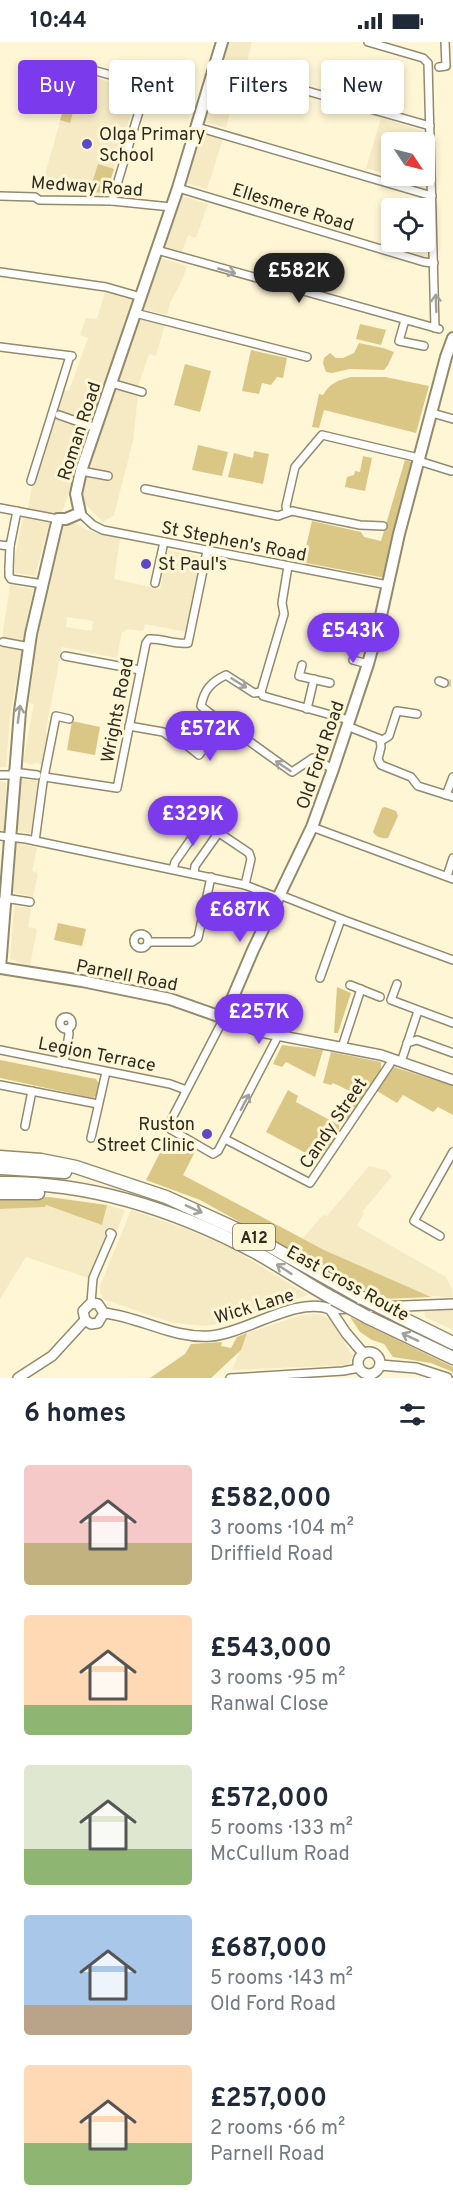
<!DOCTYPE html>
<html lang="en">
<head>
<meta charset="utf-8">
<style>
	body { margin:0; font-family:Overpass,sans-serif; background:#f2f2f3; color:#1f2937; height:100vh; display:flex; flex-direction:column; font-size:22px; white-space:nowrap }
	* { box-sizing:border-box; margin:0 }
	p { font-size:20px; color:#747a83 }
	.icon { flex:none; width:33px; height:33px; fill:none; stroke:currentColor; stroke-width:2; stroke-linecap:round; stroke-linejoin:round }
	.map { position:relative; height:1336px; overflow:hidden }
	.side { display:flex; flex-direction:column; background:#fff; flex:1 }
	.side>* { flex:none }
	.guide { position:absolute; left:18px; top:18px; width:417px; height:54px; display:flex; gap:12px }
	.needle { width:39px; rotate:125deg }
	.buttons { position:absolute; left:381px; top:90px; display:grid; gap:12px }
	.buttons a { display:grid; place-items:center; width:54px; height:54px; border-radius:6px; background:#fff; box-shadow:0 3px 9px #0003; font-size:30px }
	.price { position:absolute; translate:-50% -51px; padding:0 14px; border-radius:21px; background:#7c3aed; color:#fff; font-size:20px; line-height:39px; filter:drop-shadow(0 2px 3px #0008) }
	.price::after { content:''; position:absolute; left:50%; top:36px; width:18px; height:14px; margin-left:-9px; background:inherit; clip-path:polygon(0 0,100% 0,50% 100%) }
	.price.current { background:#222; color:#fff }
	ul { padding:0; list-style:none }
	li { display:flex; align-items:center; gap:18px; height:150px; padding:0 24px }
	li span { display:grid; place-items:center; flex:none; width:168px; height:120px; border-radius:6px; color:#555 }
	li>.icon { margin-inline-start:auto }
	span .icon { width:72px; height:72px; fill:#fffc; stroke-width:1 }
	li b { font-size:26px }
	h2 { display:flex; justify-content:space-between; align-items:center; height:72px; padding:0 24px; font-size:26px }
	.chip { padding:0 21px; border-radius:6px; background:#fff; box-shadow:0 3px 9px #0003; font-size:21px; line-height:54px }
	.chip.current { background:#7c3aed; color:#fff }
	.status { display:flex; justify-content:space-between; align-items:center; height:42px; padding:0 30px; background:#fff; direction:ltr }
	.status svg { height:16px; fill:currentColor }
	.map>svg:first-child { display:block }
	.built { fill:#f6eac4; fill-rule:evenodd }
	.green { fill:#dac786 }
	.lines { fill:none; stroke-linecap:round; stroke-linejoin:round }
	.minor-tunnel { stroke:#d5cdb2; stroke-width:7; stroke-dasharray:7 3.5; stroke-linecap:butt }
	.minor-casing { stroke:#928a6d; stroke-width:10 }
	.tertiary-casing { stroke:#928a6d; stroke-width:12 }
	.secondary-casing { stroke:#928a6d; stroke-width:14 }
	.trunk-casing { stroke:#928a6d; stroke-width:15 }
	.minor { stroke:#fff; stroke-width:7 }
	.tertiary { stroke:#fff; stroke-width:9 }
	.secondary { stroke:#fff; stroke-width:10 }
	.trunk { stroke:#fff; stroke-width:12 }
	.trunk-bridge-casing { stroke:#928a6d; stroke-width:15; stroke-linecap:butt }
	.trunk-bridge { stroke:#fff; stroke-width:12 }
	.oneway { stroke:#a1a09b }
	.poi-dot { fill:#5d4ac2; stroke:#fff6d6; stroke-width:2 }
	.labels { text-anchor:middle; stroke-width:6; stroke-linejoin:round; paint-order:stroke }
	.shield { fill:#fff6d6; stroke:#6d6857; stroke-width:1.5 }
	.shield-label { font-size:16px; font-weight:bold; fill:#2f2b20 }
	.poi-label { font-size:18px; fill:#2f2b20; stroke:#fff6d6; text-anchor:start }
	.street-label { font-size:18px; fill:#2f2b20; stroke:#fff6d6 }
</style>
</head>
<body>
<div class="status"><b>10:44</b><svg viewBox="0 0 49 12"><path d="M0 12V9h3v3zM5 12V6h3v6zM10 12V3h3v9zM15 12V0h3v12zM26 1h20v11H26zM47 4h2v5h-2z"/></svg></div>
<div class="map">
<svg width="453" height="1336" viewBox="0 0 453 1336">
	<rect width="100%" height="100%" fill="#fff6d6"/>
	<!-- built -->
	<g class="built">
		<polygon points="228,0 252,0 246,25 222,18"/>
		<polygon points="219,28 240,34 226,86 203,80"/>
		<polygon points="87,33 138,49 106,153 40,150 71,41 84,45"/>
		<path d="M 381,76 L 424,89 L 426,142 L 424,143 L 366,126 ZM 392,100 L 424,100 L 424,134 L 392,134 Z"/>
		<polygon points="200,90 223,97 207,147 185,141"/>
		<polygon points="182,154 208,162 196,196 188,193 182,210 164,204"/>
		<polygon points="161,216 187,224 183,236 170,261 167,273 143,267"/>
		<polygon points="105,249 126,254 136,259 61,473 28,467 33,438 62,348 69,349 88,296 80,293 86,276 97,277"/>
		<polygon points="139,275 165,282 156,314 149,312 138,345 117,338"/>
		<polygon points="114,347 138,353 133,399 114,473 103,480 86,463 82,452 88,426"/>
		<polygon points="23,476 49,481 35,534 12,530"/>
		<path d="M 76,481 L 87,488 L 120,497 L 114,537 L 160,547 L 168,508 L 196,514 L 200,518 L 186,590 L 145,582 L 143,589 L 126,587 L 124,590 L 122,590 L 117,616 L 62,605 L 46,687 L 46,692 L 50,695 L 46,723 L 34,721 L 33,723 L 23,720 L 34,662 L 29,661 L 39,586 L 63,483 ZM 67,575 L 93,579 L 92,589 L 66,585 Z"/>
		<polygon points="10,543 33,547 10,674 6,725 0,725 0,595 2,595"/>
		<polygon points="19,737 41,739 40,744 38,744 31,791 16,789"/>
		<polygon points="0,739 6,740 4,789 0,789"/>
		<polygon points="17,801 37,806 32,829 38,831 33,855 13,850"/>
		<polygon points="14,864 31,866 28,885 37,887 30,924 10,917"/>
		<polygon points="369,1124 386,1128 392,1134 362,1170 364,1171 357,1184 446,1235 452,1247 453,1256 424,1253 324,1208 302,1197 323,1173 327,1174"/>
		<polygon points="46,1163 102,1183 107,1163 125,1168 117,1189 109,1186 88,1236 26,1215 0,1257 0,1167 45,1165"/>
		<polygon points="131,1168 181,1185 231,1206 308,1253 222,1281 205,1284 173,1281 105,1258 100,1251 100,1244"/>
		<polygon points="424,1266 453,1267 453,1288 425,1275"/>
		<polygon points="319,1272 330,1277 353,1314 348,1323 232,1328 247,1291 302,1273"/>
	</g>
	<!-- green -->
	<g class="green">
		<polygon points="68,54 77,57 70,81 60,78"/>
		<polygon points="98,122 114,127 106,153 90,148"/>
		<polygon points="360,282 386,288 381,303 356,297"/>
		<polygon points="359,301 383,306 394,310 388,323 384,328 350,327 332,331 326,330 323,321 324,316 330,311 336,316 343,316 354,311"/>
		<polygon points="251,308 287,316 283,336 277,335 271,343 262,341 259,352 242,349"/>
		<polygon points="185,322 211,329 200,370 174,363"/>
		<path d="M 351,335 L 385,335 L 429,344 L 416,391 L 324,368 L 319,386 L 312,385 L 319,352 L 323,353 C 330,341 338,338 351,335 Z"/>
		<polygon points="198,403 228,410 222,434 192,428"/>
		<polygon points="254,409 269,412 263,442 228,435 234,411 253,416"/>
		<polygon points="363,414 372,416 365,449 345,445 347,435 354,433 355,429 360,430"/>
		<polygon points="405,418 415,421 385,536 306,521 303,517 312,479 361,490 364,495 381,499"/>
		<polygon points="72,679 100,685 95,713 67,708"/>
		<path d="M 385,765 L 396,769 L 398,774 L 388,796 C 382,797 376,795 373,790 L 382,766 Z"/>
		<polygon points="58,881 86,887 82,904 54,898"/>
		<polygon points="337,945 351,951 338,991 334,991"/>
		<polygon points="282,1003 323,1008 315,1035 286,1020 282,1025 273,1022"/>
		<path d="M 331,1010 L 381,1020 C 384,1035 358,1066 349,1080 L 340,1075 L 352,1050 L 333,1041 L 331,1043 L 323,1041 Z"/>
		<polygon points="0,1018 96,1037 99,1042 96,1054 93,1056 0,1036"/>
		<polygon points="394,1025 453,1044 453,1073 438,1065 433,1070 403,1053 397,1061 377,1049"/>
		<polygon points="288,1048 298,1054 296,1060 339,1083 339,1091 319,1118 266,1090"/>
		<polygon points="168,1095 195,1110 183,1133 324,1208 431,1255 386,1257 377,1256 200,1158 146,1138"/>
		<polygon points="16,1155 49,1155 107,1163 102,1183 46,1163 45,1165 0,1167 0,1156"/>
		<polygon points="350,1275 453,1325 453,1330 431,1321 393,1315 384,1302 372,1298 360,1290"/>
		<polygon points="247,1291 241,1308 211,1336 150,1336 185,1312 191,1302 222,1300 221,1304 231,1306 237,1295"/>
	</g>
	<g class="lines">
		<!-- minor-tunnel -->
		<polyline class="minor-tunnel" points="444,641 453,641"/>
		<defs>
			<g id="minor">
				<polyline points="368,0 423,16 428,21 435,286"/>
				<polyline points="216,23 430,84"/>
				<polyline points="439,25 446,24 445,0"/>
				<polyline points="80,44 85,26 147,43 112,159"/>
				<polyline points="197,85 432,154"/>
				<polyline points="178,146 424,220 434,221"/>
				<polyline points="0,154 35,155 39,158 112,159 171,165"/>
				<polyline points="157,208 439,287"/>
				<polyline points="0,230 106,245 141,255"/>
				<polyline points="135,271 307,315"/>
				<polyline points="405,278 399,299 424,304"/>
				<polyline points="0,305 72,314"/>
				<polyline points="111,341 142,350"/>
				<polyline points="432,371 453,377"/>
				<polyline points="59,373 96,386"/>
				<polyline points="419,419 451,429"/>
				<polyline points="81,429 108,434"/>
				<polyline points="31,439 70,314"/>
				<polyline points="145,447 278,474 292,469 360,483 383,484"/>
				<polyline points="0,466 58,477"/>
				<polyline points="287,470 286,464 295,425 322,393 419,416"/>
				<polyline points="80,471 93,483 103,488 388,543"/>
				<polyline points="0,503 10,504"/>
				<polyline points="9,526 10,504 17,469"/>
				<polyline points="9,527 9,534 11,537 43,542"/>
				<polyline points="155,541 164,500"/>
				<polyline points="3,600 30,605"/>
				<polyline points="65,614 140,628"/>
				<polyline points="353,618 368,622"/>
				<polyline points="302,623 299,634 330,641"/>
				<polyline points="439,639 444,641"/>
				<polyline points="261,650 284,572 282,561 288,524"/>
				<polyline points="261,650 263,654 349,678"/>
				<polyline points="307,667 314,637"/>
				<path d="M 207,669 L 201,664 C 204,648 211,640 226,633 L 254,651 L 261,650"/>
				<polyline points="129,684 163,690 177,700 184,701 199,713 222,681"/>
				<polyline points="347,684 380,697 381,705 378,717 381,723 411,735 418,744 453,755"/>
				<polyline points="381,699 389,694 397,669 417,672"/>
				<polyline points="184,701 207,669 292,730 313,716 333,727"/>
				<polyline points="13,730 37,733"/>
				<polyline points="0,733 13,733"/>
				<path d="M 45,735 L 117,746 L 146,601 L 149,597 C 162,596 175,603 188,601 L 207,509"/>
				<polyline points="446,753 453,735"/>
				<polyline points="312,785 453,837"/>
				<polyline points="0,794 26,797 245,843 279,856"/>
				<polyline points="35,799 43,740 56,674 69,677"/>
				<polyline points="173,827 175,820 203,780 249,811 251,817 245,843"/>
				<polyline points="194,832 195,824 219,790"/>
				<polyline points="447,834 453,816"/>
				<polyline points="280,853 341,877 453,918"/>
				<polyline points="3,859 11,857 30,860"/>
				<circle cx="141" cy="899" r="7"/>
				<polyline points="148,900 192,900 198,896 211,835"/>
				<polyline points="320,936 341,877"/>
				<polyline points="397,942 391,958 453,981"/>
				<polyline points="350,943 380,955"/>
				<circle cx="66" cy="981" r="6"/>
				<polyline points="224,976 168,1084 170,1087 213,1112 218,1109 278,994"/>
				<polyline points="407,1001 417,998 453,1011"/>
				<polyline points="342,1005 361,947"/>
				<polyline points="0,1008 170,1042 186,1048"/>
				<polyline points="401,1020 418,969"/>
				<polyline points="64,1021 69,992 68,987"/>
				<polyline points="0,1043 98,1062"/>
				<polyline points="25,1084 32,1049"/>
				<polyline points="91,1096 106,1030"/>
				<polyline points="225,1097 310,1141 390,1022 391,1017"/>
				<polyline points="440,1194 414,1179 453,1110"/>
				<polyline points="91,1261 93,1236 112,1192 110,1191"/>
				<polyline points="371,1332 371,1336"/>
				<polyline points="230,1336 343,1329 359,1326"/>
			</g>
			<g id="tertiary">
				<polyline points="224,976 261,990 381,1013 453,1038"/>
				<polyline points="330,1267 346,1291 363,1311"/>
				<path d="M 104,1271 C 141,1275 173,1297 211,1294 C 246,1291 296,1254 330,1267 L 453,1262"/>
				<polyline points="85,1278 83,1269 91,1261 98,1262 104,1271"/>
				<polyline points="85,1278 91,1282 98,1281 104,1271"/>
				<circle cx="369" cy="1321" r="11"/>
				<polyline points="380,1323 416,1326 447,1336"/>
				<polyline points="18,1336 52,1314 85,1278"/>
			</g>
			<g id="secondary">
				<polyline points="0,926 20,669 31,592 55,489 58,477 66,477 80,471 76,452 81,429 178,146 222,0"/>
				<polyline points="0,926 82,939 170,957 224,976 253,908 312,785 333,727 368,622 380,578 399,492 446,315 453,296"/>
			</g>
			<g id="trunk">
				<polyline points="0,1115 41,1118 76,1125 166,1155 252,1194 362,1256"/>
				<polyline points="0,1126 65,1130"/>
				<path d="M 0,1141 C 91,1140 176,1168 255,1210 C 282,1225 307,1242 334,1257"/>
				<polyline points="0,1151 38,1151"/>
				<polyline points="396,1273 453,1301"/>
				<polyline points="367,1275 453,1316"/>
			</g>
		</defs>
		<!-- minor casing -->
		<use href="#minor" class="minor-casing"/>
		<!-- tertiary casing -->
		<use href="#tertiary" class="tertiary-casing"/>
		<!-- secondary casing -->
		<use href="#secondary" class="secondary-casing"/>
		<!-- trunk casing -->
		<use href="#trunk" class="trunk-casing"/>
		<!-- minor -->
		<use href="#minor" class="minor"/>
		<!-- tertiary -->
		<use href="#tertiary" class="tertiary"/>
		<!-- secondary -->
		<use href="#secondary" class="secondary"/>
		<!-- trunk -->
		<use href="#trunk" class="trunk"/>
		<defs>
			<g id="trunk-bridge">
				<polyline points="362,1256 396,1273"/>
				<polyline points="334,1257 367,1275"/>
			</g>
		</defs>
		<!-- trunk-bridge casing -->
		<use href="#trunk-bridge" class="trunk-bridge-casing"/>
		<!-- trunk-bridge -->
		<use href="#trunk-bridge" class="trunk-bridge"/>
	</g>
	<!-- one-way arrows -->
	<defs><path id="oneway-shaft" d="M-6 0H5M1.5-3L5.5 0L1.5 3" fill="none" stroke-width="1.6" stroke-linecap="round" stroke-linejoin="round" transform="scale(1.5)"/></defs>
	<g class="oneway">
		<use href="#oneway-shaft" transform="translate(227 229) rotate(16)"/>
		<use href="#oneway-shaft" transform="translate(436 261) rotate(-92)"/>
		<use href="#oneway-shaft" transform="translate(239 641) rotate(32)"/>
		<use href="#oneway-shaft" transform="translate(19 672) rotate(-82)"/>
		<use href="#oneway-shaft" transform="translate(283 724) rotate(-146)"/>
		<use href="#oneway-shaft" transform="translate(245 1060) rotate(-62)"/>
		<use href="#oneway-shaft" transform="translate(194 1167) rotate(24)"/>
		<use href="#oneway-shaft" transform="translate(284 1227) rotate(-147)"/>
		<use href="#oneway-shaft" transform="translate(410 1295) rotate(-155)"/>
	</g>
	<!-- markers -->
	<g class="poi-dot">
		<circle cx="87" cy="102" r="6"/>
		<circle cx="146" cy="522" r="6"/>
		<circle cx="207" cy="1092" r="6"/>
	</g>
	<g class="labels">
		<!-- shield labels -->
		<rect class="shield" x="233" y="1182" width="42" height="26" rx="4.5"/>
		<g class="shield-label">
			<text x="254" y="1201">A12</text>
		</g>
		<!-- poi labels -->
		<g class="poi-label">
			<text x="99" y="98">Olga Primary<tspan x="99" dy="21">School</tspan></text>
			<text x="158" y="528">St Paul's</text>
			<text x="195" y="1088" text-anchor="end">Ruston<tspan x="195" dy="21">Street Clinic</tspan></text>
		</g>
		<!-- street labels -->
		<g class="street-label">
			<text transform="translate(87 144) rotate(4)" y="6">Medway Road</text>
			<text transform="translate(293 165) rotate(17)" y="6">Ellesmere Road</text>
			<text transform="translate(79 389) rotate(-72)" y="6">Roman Road</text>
			<text transform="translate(234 499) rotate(11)" y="6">St Stephen's Road</text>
			<text transform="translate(117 668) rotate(-79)" y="6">Wrights Road</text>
			<text transform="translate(320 713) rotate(-71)" y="6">Old Ford Road</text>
			<text transform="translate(127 933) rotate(11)" y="6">Parnell Road</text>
			<text transform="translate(97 1012) rotate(11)" y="6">Legion Terrace</text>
			<text transform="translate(333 1081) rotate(-56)" y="6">Candy Street</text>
			<text transform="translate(348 1241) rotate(29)" y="6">East Cross Route</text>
			<text transform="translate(254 1264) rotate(-17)" y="6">Wick Lane</text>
		</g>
	</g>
</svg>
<div class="buttons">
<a><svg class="needle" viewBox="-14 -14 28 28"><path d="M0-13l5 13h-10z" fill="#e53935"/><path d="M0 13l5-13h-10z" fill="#747a83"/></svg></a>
<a><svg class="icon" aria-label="locate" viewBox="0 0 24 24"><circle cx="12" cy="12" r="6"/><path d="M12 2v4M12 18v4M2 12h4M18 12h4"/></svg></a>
</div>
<b class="price current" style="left:299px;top:262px">£582K</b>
<b class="price" style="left:353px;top:622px">£543K</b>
<b class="price" style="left:210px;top:720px">£572K</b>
<b class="price" style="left:193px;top:805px">£329K</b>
<b class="price" style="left:240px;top:901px">£687K</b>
<b class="price" style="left:259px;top:1003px">£257K</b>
<div class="guide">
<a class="chip current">Buy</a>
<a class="chip">Rent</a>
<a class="chip">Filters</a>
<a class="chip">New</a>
</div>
</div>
<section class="side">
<h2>6 homes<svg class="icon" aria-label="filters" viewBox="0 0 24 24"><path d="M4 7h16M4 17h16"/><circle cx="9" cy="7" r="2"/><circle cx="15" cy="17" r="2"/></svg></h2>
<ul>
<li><span style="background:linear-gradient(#f6c9c9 65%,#c2b280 0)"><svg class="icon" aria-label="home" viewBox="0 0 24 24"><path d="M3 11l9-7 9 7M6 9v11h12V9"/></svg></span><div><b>£582,000</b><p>3 rooms · 104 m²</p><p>Driffield Road</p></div></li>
<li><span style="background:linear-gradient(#ffd9b3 75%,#8fb573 0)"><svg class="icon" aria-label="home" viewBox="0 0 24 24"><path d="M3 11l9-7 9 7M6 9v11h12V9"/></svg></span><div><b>£543,000</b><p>3 rooms · 95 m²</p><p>Ranwal Close</p></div></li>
<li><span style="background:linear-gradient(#dfe7d0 70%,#8fb573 0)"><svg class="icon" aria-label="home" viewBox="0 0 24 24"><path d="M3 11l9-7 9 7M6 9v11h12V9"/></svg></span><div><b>£572,000</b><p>5 rooms · 133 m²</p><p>McCullum Road</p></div></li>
<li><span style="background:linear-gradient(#a9c7e8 75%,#b9a48a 0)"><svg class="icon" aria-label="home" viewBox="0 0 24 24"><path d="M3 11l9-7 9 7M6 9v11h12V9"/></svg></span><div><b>£687,000</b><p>5 rooms · 143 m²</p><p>Old Ford Road</p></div></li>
<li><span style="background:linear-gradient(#ffd9b3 65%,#8fb573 0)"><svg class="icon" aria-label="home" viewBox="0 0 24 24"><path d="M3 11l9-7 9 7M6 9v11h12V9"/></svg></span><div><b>£257,000</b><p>2 rooms · 66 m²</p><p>Parnell Road</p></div></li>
</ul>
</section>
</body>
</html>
